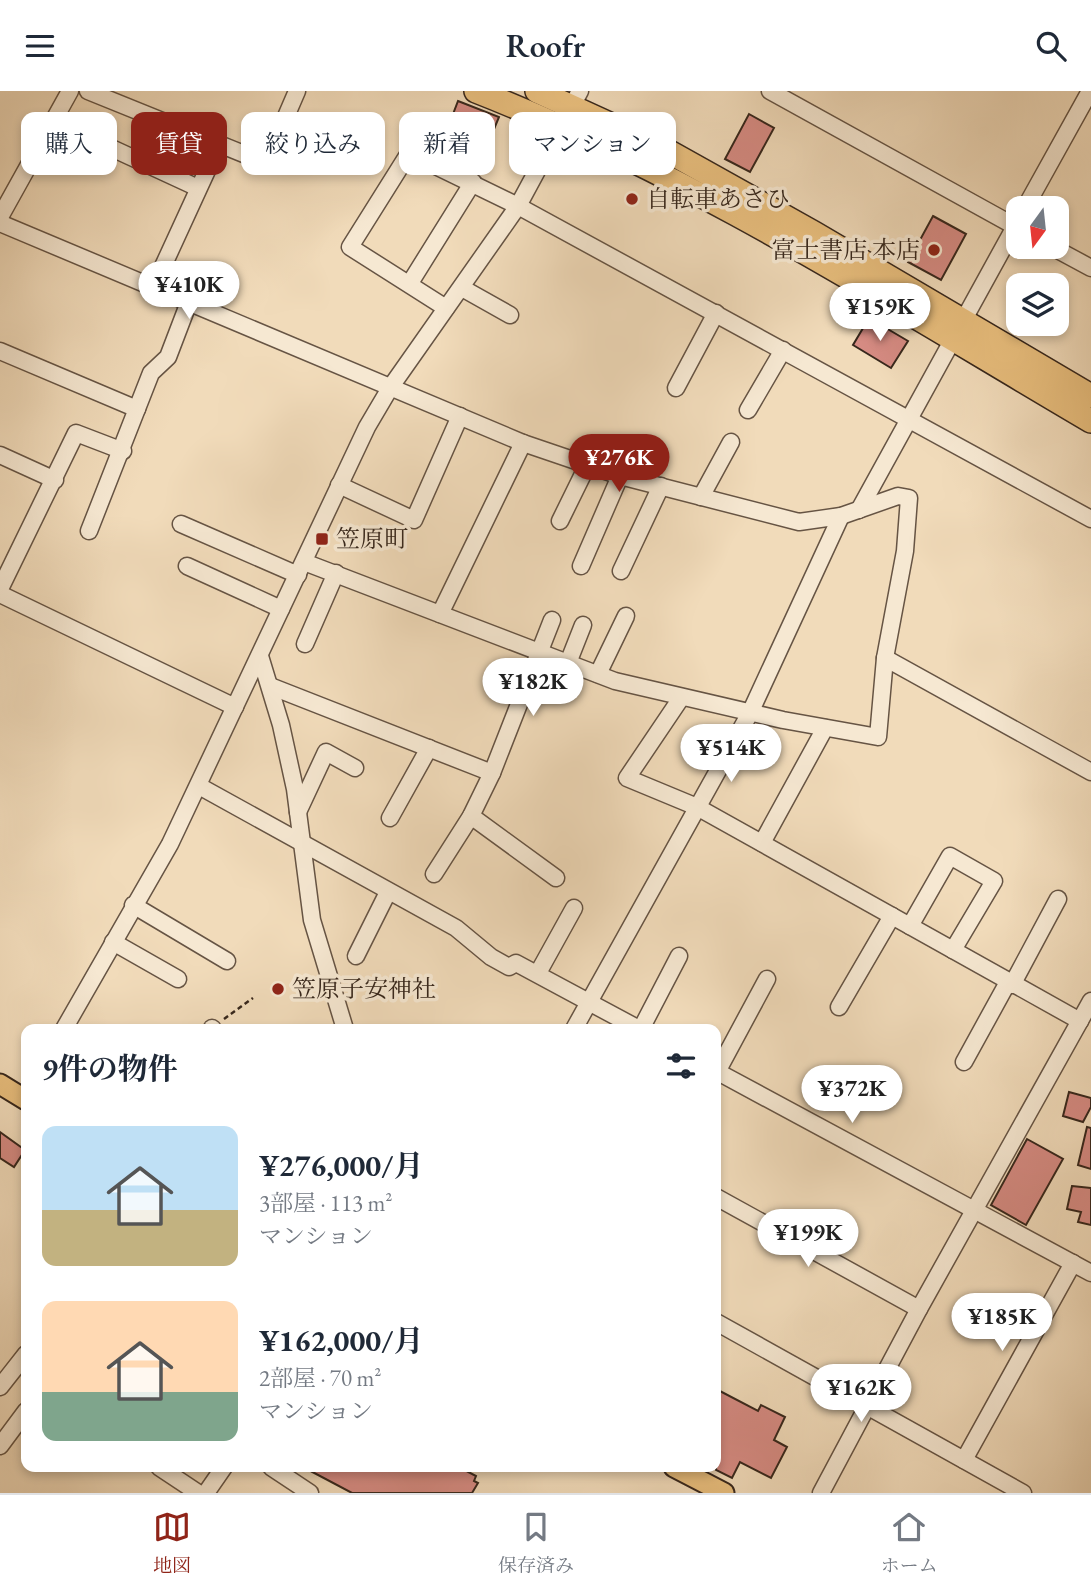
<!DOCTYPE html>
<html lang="ja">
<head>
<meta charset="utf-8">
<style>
	body { margin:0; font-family:"EB Garamond","Noto Serif JP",serif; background:#f6f6f7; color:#1f2937; height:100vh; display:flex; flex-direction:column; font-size:26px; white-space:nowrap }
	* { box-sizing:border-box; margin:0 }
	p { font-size:23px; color:#747a83 }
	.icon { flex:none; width:38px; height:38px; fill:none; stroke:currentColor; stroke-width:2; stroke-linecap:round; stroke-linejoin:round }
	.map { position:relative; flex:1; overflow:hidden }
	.details { position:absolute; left:21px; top:933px; width:700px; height:448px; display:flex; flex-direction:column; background:#fff; border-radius:14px; box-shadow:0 4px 10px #0003 }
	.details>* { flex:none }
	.top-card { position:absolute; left:21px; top:21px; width:700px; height:63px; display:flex; gap:14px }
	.needle { width:46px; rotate:195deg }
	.buttons { position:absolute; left:1006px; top:105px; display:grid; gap:14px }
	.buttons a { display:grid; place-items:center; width:63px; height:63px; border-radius:14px; background:#fff; box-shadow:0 4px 10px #0003; font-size:35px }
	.price { position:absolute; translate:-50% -60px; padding:0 16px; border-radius:24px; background:#fff; color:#222; font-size:23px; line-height:46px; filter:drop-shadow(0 2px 4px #0008) }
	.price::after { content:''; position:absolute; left:50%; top:42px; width:21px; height:16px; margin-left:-10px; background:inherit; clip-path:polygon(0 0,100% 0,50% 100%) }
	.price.current { background:#8f2418; color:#fff }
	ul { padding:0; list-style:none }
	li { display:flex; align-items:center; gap:21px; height:175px; padding:0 21px }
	li span { display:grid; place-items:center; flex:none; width:196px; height:140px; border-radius:14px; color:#555 }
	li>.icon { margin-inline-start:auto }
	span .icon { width:84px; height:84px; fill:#fffc; stroke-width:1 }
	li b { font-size:30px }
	h2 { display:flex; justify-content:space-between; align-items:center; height:84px; padding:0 21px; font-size:30px }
	.tag { padding:0 24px; border-radius:14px; background:#fff; box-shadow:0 4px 10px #0003; font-size:24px; line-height:63px }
	.tag.current { background:#8f2418; color:#fff }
	header { display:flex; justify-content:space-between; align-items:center; height:91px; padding:0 21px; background:#fff; font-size:32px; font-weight:600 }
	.dock { display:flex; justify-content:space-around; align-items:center; height:98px; border-top:2px solid #e0e1e3; background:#fff; font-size:19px; color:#747a83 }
	.dock a { display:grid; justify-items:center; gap:4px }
	.dock .current { color:#8f2418 }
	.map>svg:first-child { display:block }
	.building { fill:#d68b83; stroke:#37271c; stroke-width:2 }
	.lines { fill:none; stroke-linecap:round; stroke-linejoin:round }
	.minor-casing { stroke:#665444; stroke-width:19 }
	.major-casing { stroke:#37271c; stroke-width:23 }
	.highway-casing { stroke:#37271c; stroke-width:26 }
	.path { stroke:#37271c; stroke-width:2.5; stroke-dasharray:5 3.5; stroke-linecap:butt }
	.minor { stroke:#f6e8d2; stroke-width:16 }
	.major { stroke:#e8be7d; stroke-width:19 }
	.highway { stroke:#e8be7d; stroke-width:23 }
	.poi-dot { fill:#8f2418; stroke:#f6e8d2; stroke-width:2.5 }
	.labels { text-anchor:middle; stroke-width:7; stroke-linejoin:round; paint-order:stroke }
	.poi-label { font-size:24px; fill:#37271c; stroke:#f6e8d2; text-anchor:start }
</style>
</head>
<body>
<header><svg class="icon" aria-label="menu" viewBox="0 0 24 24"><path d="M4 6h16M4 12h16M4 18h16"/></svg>Roofr<svg class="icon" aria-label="search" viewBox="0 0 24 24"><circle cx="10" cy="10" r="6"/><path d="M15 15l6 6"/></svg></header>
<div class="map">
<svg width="1091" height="1402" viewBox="0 0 1091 1402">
	<rect width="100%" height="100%" fill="#f1dbba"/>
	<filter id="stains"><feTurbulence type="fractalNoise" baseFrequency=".00286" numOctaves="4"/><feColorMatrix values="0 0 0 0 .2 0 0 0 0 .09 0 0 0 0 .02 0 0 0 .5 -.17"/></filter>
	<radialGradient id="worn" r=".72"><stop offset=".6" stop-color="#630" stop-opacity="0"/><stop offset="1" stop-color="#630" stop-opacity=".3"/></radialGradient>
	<!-- building -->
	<g class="building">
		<polygon points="458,10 499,26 487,55 447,39"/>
		<polygon points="749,23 774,37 750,81 725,68"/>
		<polygon points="933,125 966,143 941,189 908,171"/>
		<polygon points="869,227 908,250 891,277 853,254"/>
		<polygon points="1069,1001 1091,1007 1091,1016 1083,1031 1063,1025"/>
		<polygon points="1087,1036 1091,1037 1091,1078 1078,1074"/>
		<polygon points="0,1041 25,1059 14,1076 0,1067"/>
		<polygon points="1027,1048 1063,1068 1026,1134 991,1114"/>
		<polygon points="1072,1095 1091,1097 1091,1134 1078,1131 1081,1121 1067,1118"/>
		<polygon points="716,1298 758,1320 761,1314 785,1326 774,1349 787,1356 771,1387 740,1371 732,1387 716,1379"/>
		<polygon points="303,1376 459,1376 476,1385 474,1390 478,1392 472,1402 352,1402"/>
	</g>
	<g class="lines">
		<defs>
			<g id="minor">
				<polyline points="88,0 266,72 297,0"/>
				<polyline points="770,0 1018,137"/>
				<polyline points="53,30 198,97"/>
				<polyline points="1025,117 1090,0"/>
				<polyline points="0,126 70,0"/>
				<polyline points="0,132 523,352 620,385 799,431 841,425 898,405 909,407 905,460 885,567 878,646 783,629 615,590 304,471"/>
				<polyline points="1052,156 1091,177"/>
				<polyline points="410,192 473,91"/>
				<polyline points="154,195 210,73"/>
				<polyline points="462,197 510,224"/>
				<polyline points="446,217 350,156 409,62 518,115 1091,428"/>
				<polyline points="0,260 137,318"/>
				<polyline points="676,297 716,222"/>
				<polyline points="748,319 783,259"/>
				<polyline points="0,364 55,389"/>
				<polyline points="339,394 414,429 460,325"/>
				<polyline points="701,406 731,351"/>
				<polyline points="859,419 1018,130"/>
				<polyline points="560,430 587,375"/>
				<polyline points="181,433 298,484"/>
				<polyline points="89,440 151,282 168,266 189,211"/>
				<polyline points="187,475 281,518"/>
				<polyline points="581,475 620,385"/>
				<polyline points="621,480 661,395"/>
				<polyline points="0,498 76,342 123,360"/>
				<polyline points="0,503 235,616"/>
				<polyline points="440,523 523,352"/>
				<polyline points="305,553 336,482"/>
				<polyline points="260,565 281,634 295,698 312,829 345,938"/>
				<polyline points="885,567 1091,681"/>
				<polyline points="568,572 583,534"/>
				<polyline points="598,583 626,525"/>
				<polyline points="270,595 492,682"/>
				<polyline points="681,607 627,687 697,716 1080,930"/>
				<polyline points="199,695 456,837 491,866 509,876 516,872 639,938"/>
				<polyline points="298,721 326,661 355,677"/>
				<polyline points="471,725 556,787"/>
				<polyline points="390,727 429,657"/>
				<polyline points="762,752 825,637"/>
				<polyline points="434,783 471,725 492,682 552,529"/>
				<polyline points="133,814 227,870"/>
				<polyline points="910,835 950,765 994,790 953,859"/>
				<polyline points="113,851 178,888"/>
				<polyline points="356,865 388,801"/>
				<polyline points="538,882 574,817"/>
				<polyline points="1012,894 1058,808"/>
				<polyline points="839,916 892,825"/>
				<polyline points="212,937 213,938"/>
				<polyline points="64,938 170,753 367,336 390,297 518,115 580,0"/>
				<polyline points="574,938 750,622 841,425"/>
				<polyline points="641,938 679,865"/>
				<polyline points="964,971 1008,891"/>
				<polyline points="716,980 1091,1182"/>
				<polyline points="717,981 767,888"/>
				<polyline points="716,1106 919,1218"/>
				<polyline points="716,1231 1023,1402"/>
				<polyline points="0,1296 26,1263"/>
				<polyline points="0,1355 26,1320"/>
				<polyline points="964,1369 1073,1172"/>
				<polyline points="159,1376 198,1402"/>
				<polyline points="271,1376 310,1402"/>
				<polyline points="206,1402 224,1376"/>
				<polyline points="821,1402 919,1218 1091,910"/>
			</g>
			<g id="major">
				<polyline points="0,993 26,1009"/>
				<polyline points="674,1376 724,1402"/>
			</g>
			<g id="highway">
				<path d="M 476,0 C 693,85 890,212 1091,330"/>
				<polyline points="537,0 664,58 814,142 1091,305"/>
			</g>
		</defs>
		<!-- minor casing -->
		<use href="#minor" class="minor-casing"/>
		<!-- major casing -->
		<use href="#major" class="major-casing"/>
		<!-- highway casing -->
		<use href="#highway" class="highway-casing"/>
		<!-- path -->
		<polyline class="path" points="224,928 253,907"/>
		<!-- minor -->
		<use href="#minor" class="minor"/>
		<!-- major -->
		<use href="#major" class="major"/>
		<!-- highway -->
		<use href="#highway" class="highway"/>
	</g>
	<!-- markers -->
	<g class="poi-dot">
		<circle cx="632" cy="108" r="7"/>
		<circle cx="934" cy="159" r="7"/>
		<rect x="315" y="441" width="14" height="14" rx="3.5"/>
		<circle cx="278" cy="898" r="7"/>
	</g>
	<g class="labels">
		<!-- poi labels -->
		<g class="poi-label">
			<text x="646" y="116">自転車あさひ</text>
			<text x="920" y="167" text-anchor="end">富士書店 本店</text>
			<text x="336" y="456">笠原町</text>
			<text x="292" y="906">笠原子安神社</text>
		</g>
	</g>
	<rect width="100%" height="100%" filter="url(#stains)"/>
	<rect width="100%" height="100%" fill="url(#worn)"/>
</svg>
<div class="buttons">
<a><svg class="needle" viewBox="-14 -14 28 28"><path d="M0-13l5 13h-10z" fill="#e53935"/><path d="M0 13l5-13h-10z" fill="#747a83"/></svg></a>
<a><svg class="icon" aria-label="layers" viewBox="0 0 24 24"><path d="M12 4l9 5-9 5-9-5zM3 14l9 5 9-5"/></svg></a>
</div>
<b class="price" style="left:189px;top:230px">¥410K</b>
<b class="price" style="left:880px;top:252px">¥159K</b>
<b class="price current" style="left:619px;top:403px">¥276K</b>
<b class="price" style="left:533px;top:627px">¥182K</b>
<b class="price" style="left:731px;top:693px">¥514K</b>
<b class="price" style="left:852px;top:1034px">¥372K</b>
<b class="price" style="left:808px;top:1178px">¥199K</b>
<b class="price" style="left:1002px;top:1262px">¥185K</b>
<b class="price" style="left:861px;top:1333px">¥162K</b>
<div class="top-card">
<a class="tag">購入</a>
<a class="tag current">賃貸</a>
<a class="tag">絞り込み</a>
<a class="tag">新着</a>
<a class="tag">マンション</a>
</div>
<section class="details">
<h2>9件の物件<svg class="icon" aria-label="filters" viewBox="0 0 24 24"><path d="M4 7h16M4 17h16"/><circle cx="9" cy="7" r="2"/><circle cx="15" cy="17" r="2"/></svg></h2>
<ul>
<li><span style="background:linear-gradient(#bfe0f5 60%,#c2b280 0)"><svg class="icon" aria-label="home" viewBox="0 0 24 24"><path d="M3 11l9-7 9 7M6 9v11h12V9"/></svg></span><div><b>¥276,000/月</b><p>3部屋 · 113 m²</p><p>マンション</p></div></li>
<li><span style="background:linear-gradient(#ffd9b3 65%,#7fa58c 0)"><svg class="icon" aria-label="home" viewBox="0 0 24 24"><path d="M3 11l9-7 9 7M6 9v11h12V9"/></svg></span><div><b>¥162,000/月</b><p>2部屋 · 70 m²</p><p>マンション</p></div></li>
</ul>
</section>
</div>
<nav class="dock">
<a class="current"><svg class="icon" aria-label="map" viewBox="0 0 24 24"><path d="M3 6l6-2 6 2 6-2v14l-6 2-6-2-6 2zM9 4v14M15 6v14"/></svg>地図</a>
<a><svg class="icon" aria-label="saved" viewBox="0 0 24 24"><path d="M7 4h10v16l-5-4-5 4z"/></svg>保存済み</a>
<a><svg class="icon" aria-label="home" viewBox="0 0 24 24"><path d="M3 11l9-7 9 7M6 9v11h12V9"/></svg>ホーム</a>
</nav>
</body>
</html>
